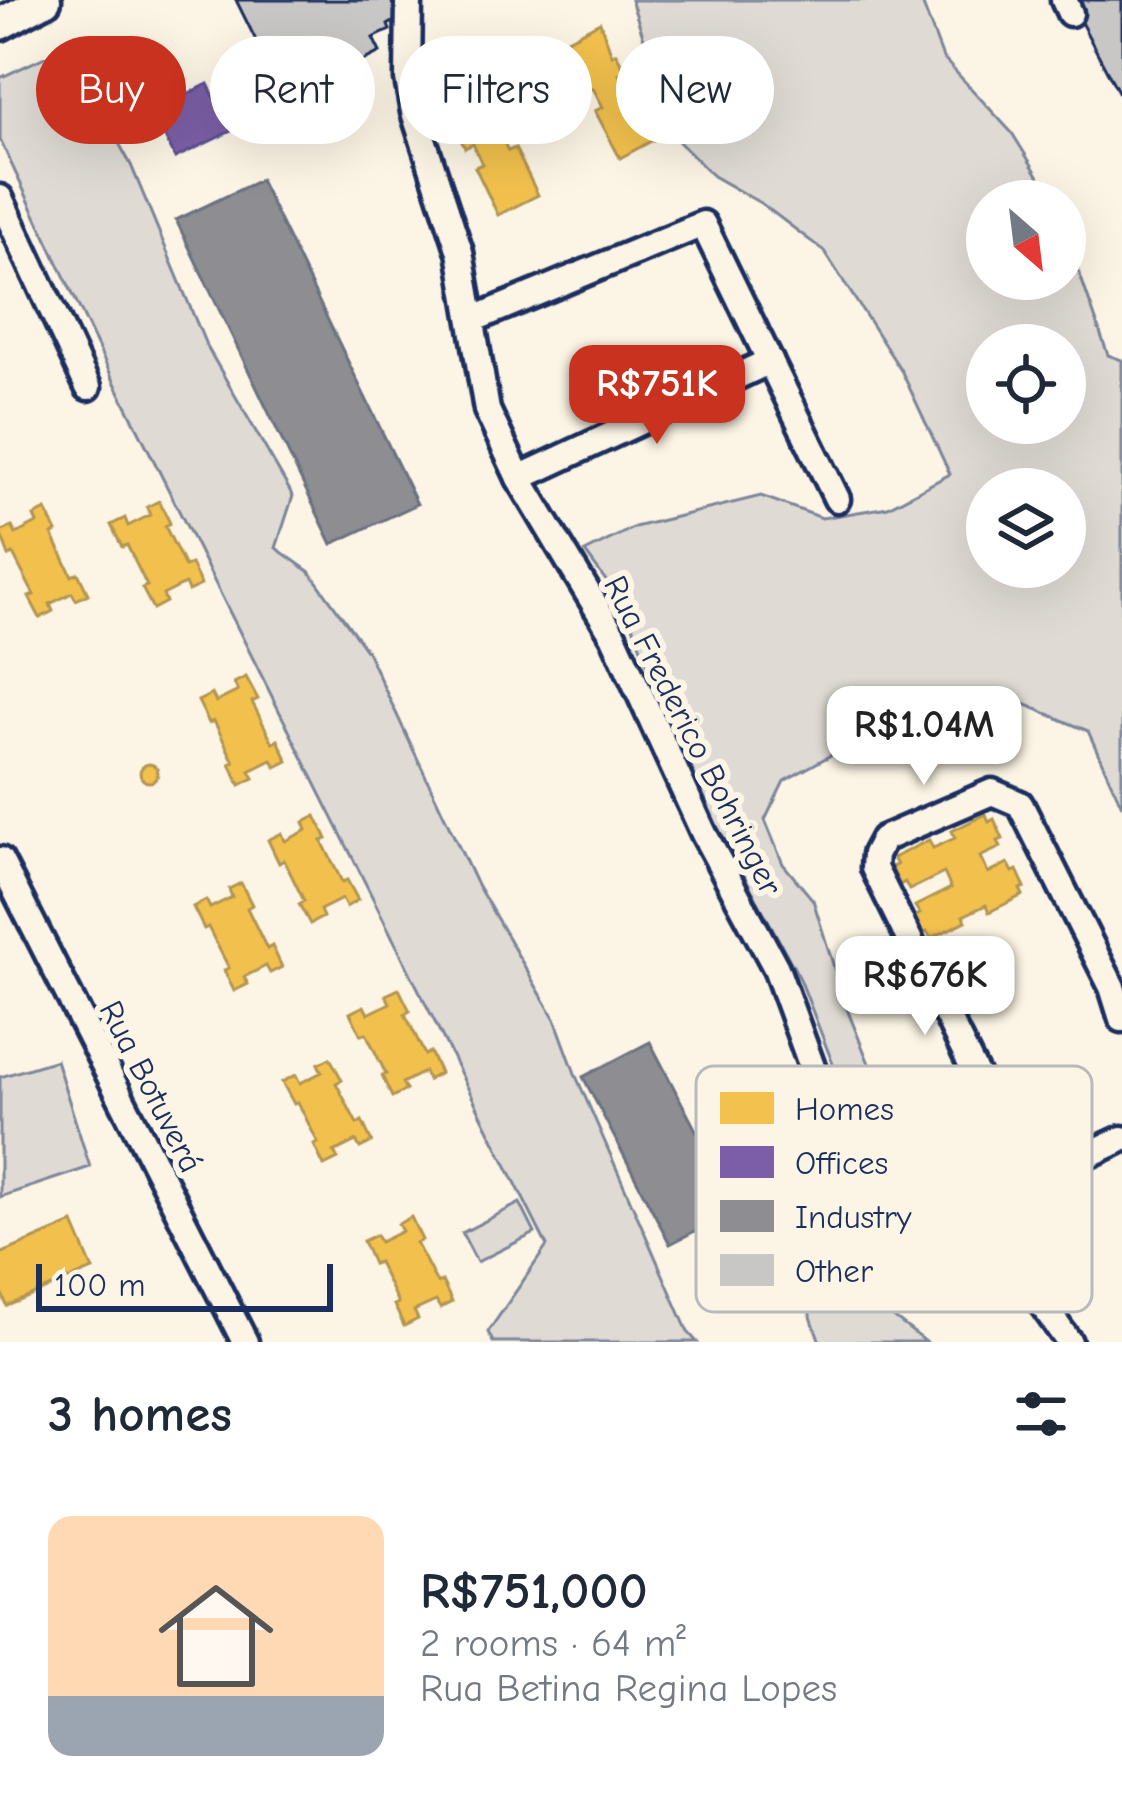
<!DOCTYPE html>
<html lang="en">
<head>
<meta charset="utf-8">
<style>
	body { margin:0; font-family:"Comic Neue",sans-serif; background:#f2f2f3; color:#1f2937; height:100vh; display:flex; flex-direction:column; font-size:45px; white-space:nowrap }
	* { box-sizing:border-box; margin:0 }
	p { font-size:39px; color:#747a83 }
	.icon { flex:none; width:66px; height:66px; fill:none; stroke:currentColor; stroke-width:2; stroke-linecap:round; stroke-linejoin:round }
	.map { position:relative; height:1342px; overflow:hidden }
	.panel { display:flex; flex-direction:column; background:#fff; flex:1 }
	.panel>* { flex:none }
	.hud { position:absolute; left:36px; top:36px; width:1050px; height:108px; display:flex; gap:24px }
	.needle { width:78px; rotate:152deg }
	.tools { position:absolute; left:966px; top:180px; display:grid; gap:24px }
	.tools a { display:grid; place-items:center; width:120px; height:120px; border-radius:50%; background:#fff; box-shadow:0 12px 48px #0002; font-size:60px }
	.scale { position:absolute; left:36px; bottom:30px; width:297px; box-sizing:border-box; padding-left:12px; border:6px solid #1b2f5e; border-top:0; font-size:33px; line-height:42px; white-space:nowrap; color:#1b2f5e; -webkit-text-stroke:9px #fcf5e5; paint-order:stroke }
	.price { position:absolute; translate:-50% -102px; padding:0 27px; border-radius:24px; background:#fff; color:#222; font-size:39px; line-height:78px; filter:drop-shadow(0 3px 6px #0008) }
	.price::after { content:''; position:absolute; left:50%; top:72px; width:36px; height:27px; margin-left:-18px; background:inherit; clip-path:polygon(0 0,100% 0,50% 100%) }
	.price.active { background:#c8321e; color:#fff }
	ul { padding:0; list-style:none }
	li { display:flex; align-items:center; gap:36px; height:300px; padding:0 48px }
	li span { display:grid; place-items:center; flex:none; width:336px; height:240px; border-radius:24px; color:#555 }
	li>.icon { margin-inline-start:auto }
	span .icon { width:144px; height:144px; fill:#fffc; stroke-width:1 }
	li b { font-size:51px }
	h2 { display:flex; justify-content:space-between; align-items:center; height:144px; padding:0 48px; font-size:51px }
	.chip { padding:0 42px; border-radius:54px; background:#fff; box-shadow:0 12px 48px #0002; font-size:42px; line-height:108px }
	.chip.active { background:#c8321e; color:#fff }
	.map>svg:first-child { display:block }
	.green { fill:#dfdbd4; stroke:#7d8599; stroke-width:3; fill-rule:evenodd }
	.homes { fill:#f2c14e; stroke:#b29553; stroke-width:3 }
	.offices { fill:#7b5ea7; stroke:#5e5091; stroke-width:3 }
	.industry { fill:#8d8d92; stroke:#6b7182; stroke-width:3 }
	.building { fill:#c8c7c6; stroke:#1b2f5e; stroke-width:3 }
	.lines { fill:none; stroke-linecap:round; stroke-linejoin:round }
	.minor-casing { stroke:#1b2f5e; stroke-width:33 }
	.major-casing { stroke:#1b2f5e; stroke-width:39 }
	.minor { stroke:#fcf5e5; stroke-width:24 }
	.major { stroke:#fcf5e5; stroke-width:30 }
	.labels { text-anchor:middle; stroke-width:12; stroke-linejoin:round; paint-order:stroke }
	.street-label { font-size:33px; fill:#1b2f5e; stroke:#fcf5e5 }
	.key { fill:#fcf5e5; stroke:#b8babc; stroke-width:3 }
	.key-label { font-size:33px; fill:#1b2f5e }
</style>
</head>
<body>
<div class="map">
<svg width="1122" height="1342" viewBox="0 0 1122 1342">
	<rect width="100%" height="100%" fill="#fcf5e5"/>
	<filter id="ink" filterUnits="userSpaceOnUse"><feTurbulence type="fractalNoise" baseFrequency=".00833" numOctaves="2"/><feDisplacementMap in="SourceGraphic" scale="24" xChannelSelector="R" yChannelSelector="G"/><feConvolveMatrix kernelMatrix="1 2 1 2 8 2 1 2 1" color-interpolation-filters="sRGB"/></filter>
	<g filter="url(#ink)">
		<!-- green -->
		<g class="green">
			<path d="M 631,0 L 921,0 L 943,58 L 1012,133 L 1054,201 L 987,201 L 987,279 L 1065,279 L 1065,232 L 1108,355 L 1122,360 L 1122,806 L 1088,731 L 1022,703 L 925,703 L 784,781 L 765,820 L 783,864 L 813,900 L 847,1009 L 872,1071 L 934,1142 L 990,1148 L 1003,1165 L 977,1195 L 920,1181 L 847,1100 L 800,979 L 717,826 L 657,690 L 626,608 L 585,552 L 635,527 L 761,496 L 822,518 L 888,507 L 950,474 L 902,372 L 824,251 L 762,204 L 713,176 L 679,142 ZM 987,345 L 1065,345 L 1065,423 L 987,423 ZM 987,489 L 1065,489 L 1065,567 L 987,567 Z"/>
			<polygon points="49,55 76,65 131,165 206,345 293,496 276,548 310,572 367,651 475,881 555,1019 576,1076 688,1332 697,1342 493,1342 488,1332 547,1246 111,375 0,140 0,78"/>
			<polygon points="56,1060 90,1167 0,1197 0,1077"/>
			<polygon points="710,1082 757,1157 776,1203 802,1247 926,1342 820,1342 794,1269 713,1115"/>
			<polygon points="520,1203 535,1233 477,1262 462,1233"/>
		</g>
		<!-- homes -->
		<g class="homes">
			<polygon points="600,22 612,55 616,53 625,71 619,74 628,94 635,90 659,137 620,158 595,111 603,107 593,88 585,91 560,43"/>
			<polygon points="481,79 493,112 496,110 505,128 499,131 508,151 515,148 538,195 498,215 475,167 482,164 473,144 465,148 441,99"/>
			<polygon points="159,501 170,523 165,526 185,567 191,564 201,585 188,591 185,584 163,595 166,602 153,609 142,588 147,586 127,545 122,547 111,525 125,518 128,526 150,515 147,507"/>
			<polygon points="46,510 57,532 52,534 72,576 78,573 88,594 76,600 72,593 50,604 53,611 40,618 29,597 34,595 13,554 9,556 0,532 12,527 16,534 37,523 34,516"/>
			<polygon points="246,677 258,699 252,702 273,743 278,740 288,761 276,767 272,760 250,771 254,778 240,785 230,764 234,762 214,721 209,723 198,701 212,694 216,702 238,691 234,683"/>
			<circle cx="149" cy="773" r="9"/>
			<polygon points="986,814 989,822 994,819 1003,839 998,841 1001,847 980,857 988,873 1008,863 1013,872 1017,870 1025,887 1020,889 1023,895 989,912 986,905 963,916 966,921 931,938 927,932 923,935 914,917 920,914 915,906 951,888 944,873 909,890 905,882 900,885 891,867 897,865 893,858 929,840 933,848 955,838 952,831"/>
			<polygon points="316,816 327,839 322,841 342,882 347,880 358,900 346,907 342,899 320,910 323,917 310,924 299,904 304,901 284,860 279,863 268,840 282,833 285,841 307,830 304,822"/>
			<polygon points="241,883 252,905 247,908 267,949 272,946 282,967 270,973 266,966 244,977 248,984 234,991 224,970 229,968 208,927 204,929 193,907 206,900 210,908 232,897 229,889"/>
			<polygon points="399,989 410,1011 405,1014 425,1055 430,1052 440,1073 428,1080 424,1072 402,1083 406,1090 392,1097 382,1076 386,1074 366,1033 361,1035 350,1013 364,1006 368,1014 390,1003 386,995"/>
			<polygon points="330,1058 342,1080 336,1083 357,1124 362,1121 372,1142 360,1148 356,1141 334,1152 338,1159 324,1166 314,1145 318,1143 298,1102 294,1104 282,1082 296,1075 300,1083 322,1072 318,1064"/>
			<polygon points="411,1217 422,1240 416,1243 437,1283 442,1281 452,1302 440,1308 436,1301 414,1311 418,1319 404,1326 394,1305 398,1303 378,1262 373,1264 363,1241 376,1235 380,1242 402,1231 398,1224"/>
			<polygon points="73,1223 93,1270 7,1306 0,1289 0,1254"/>
		</g>
		<!-- offices -->
		<polygon class="offices" points="208,84 231,131 175,158 153,111"/>
		<!-- industry -->
		<g class="industry">
			<polygon points="260,180 417,504 332,544 176,220"/>
			<polygon points="650,1042 737,1209 670,1244 583,1077"/>
		</g>
		<!-- building -->
		<g class="building">
			<polygon points="236,0 391,0 398,19 388,25 390,30 373,38 380,52 309,88 300,71 277,83"/>
			<polygon points="1069,0 1122,0 1122,99"/>
		</g>
		<g class="lines">
			<defs>
				<g id="minor">
					<polyline points="409,0 408,79 414,112 460,252 487,410 519,478 613,635 704,834 776,968 816,1078 858,1132 910,1185 972,1222 1019,1271 1069,1342"/>
					<polyline points="1064,0 1070,13"/>
					<polyline points="0,198 88,387"/>
					<polyline points="474,319 703,224 837,499"/>
					<polyline points="519,478 770,361"/>
					<polyline points="0,860 245,1342"/>
					<polyline points="1029,1182 874,868 875,854 883,839 992,792 1020,804 1112,987 1122,1019"/>
					<polyline points="972,1222 1029,1182 1122,1139"/>
				</g>
				<polyline id="major" points="0,24 45,0"/>
			</defs>
			<!-- minor casing -->
			<use href="#minor" class="minor-casing"/>
			<!-- major casing -->
			<use href="#major" class="major-casing"/>
			<!-- minor -->
			<use href="#minor" class="minor"/>
			<!-- major -->
			<use href="#major" class="major"/>
		</g>
	</g>
	<g class="labels">
		<!-- street labels -->
		<g class="street-label">
			<text transform="translate(694 735) rotate(63)" y="12">Rua Frederico Bohringer</text>
			<text transform="translate(152 1086) rotate(63)" y="12">Rua Botuverá</text>
		</g>
	</g>
	<!-- legend -->
	<rect x="696" y="1066" width="396" height="246" rx="18" class="key"/>
	<rect x="720" y="1092" width="54" height="32" fill="#f2c14e"/>
	<rect x="720" y="1146" width="54" height="32" fill="#7b5ea7"/>
	<rect x="720" y="1200" width="54" height="32" fill="#8d8d92"/>
	<rect x="720" y="1254" width="54" height="32" fill="#c8c7c6"/>
	<g class="key-label">
		<text x="795" y="1120">Homes</text>
		<text x="795" y="1174">Offices</text>
		<text x="795" y="1228">Industry</text>
		<text x="795" y="1282">Other</text>
	</g>
</svg>
<div class="tools">
<a><svg class="needle" viewBox="-14 -14 28 28"><path d="M0-13l5 13h-10z" fill="#e53935"/><path d="M0 13l5-13h-10z" fill="#747a83"/></svg></a>
<a><svg class="icon" aria-label="locate" viewBox="0 0 24 24"><circle cx="12" cy="12" r="6"/><path d="M12 2v4M12 18v4M2 12h4M18 12h4"/></svg></a>
<a><svg class="icon" aria-label="layers" viewBox="0 0 24 24"><path d="M12 4l9 5-9 5-9-5zM3 14l9 5 9-5"/></svg></a>
</div>
<div class="scale">100 m</div>
<b class="price active" style="left:657px;top:447px">R$751K</b>
<b class="price" style="left:924px;top:788px">R$1.04M</b>
<b class="price" style="left:925px;top:1038px">R$676K</b>
<div class="hud">
<a class="chip active">Buy</a>
<a class="chip">Rent</a>
<a class="chip">Filters</a>
<a class="chip">New</a>
</div>
</div>
<section class="panel">
<h2>3 homes<svg class="icon" aria-label="filters" viewBox="0 0 24 24"><path d="M4 7h16M4 17h16"/><circle cx="9" cy="7" r="2"/><circle cx="15" cy="17" r="2"/></svg></h2>
<ul>
<li><span style="background:linear-gradient(#ffd9b3 75%,#9aa5b1 0)"><svg class="icon" aria-label="home" viewBox="0 0 24 24"><path d="M3 11l9-7 9 7M6 9v11h12V9"/></svg></span><div><b>R$751,000</b><p>2 rooms · 64 m²</p><p>Rua Betina Regina Lopes</p></div></li>
</ul>
</section>
</body>
</html>
